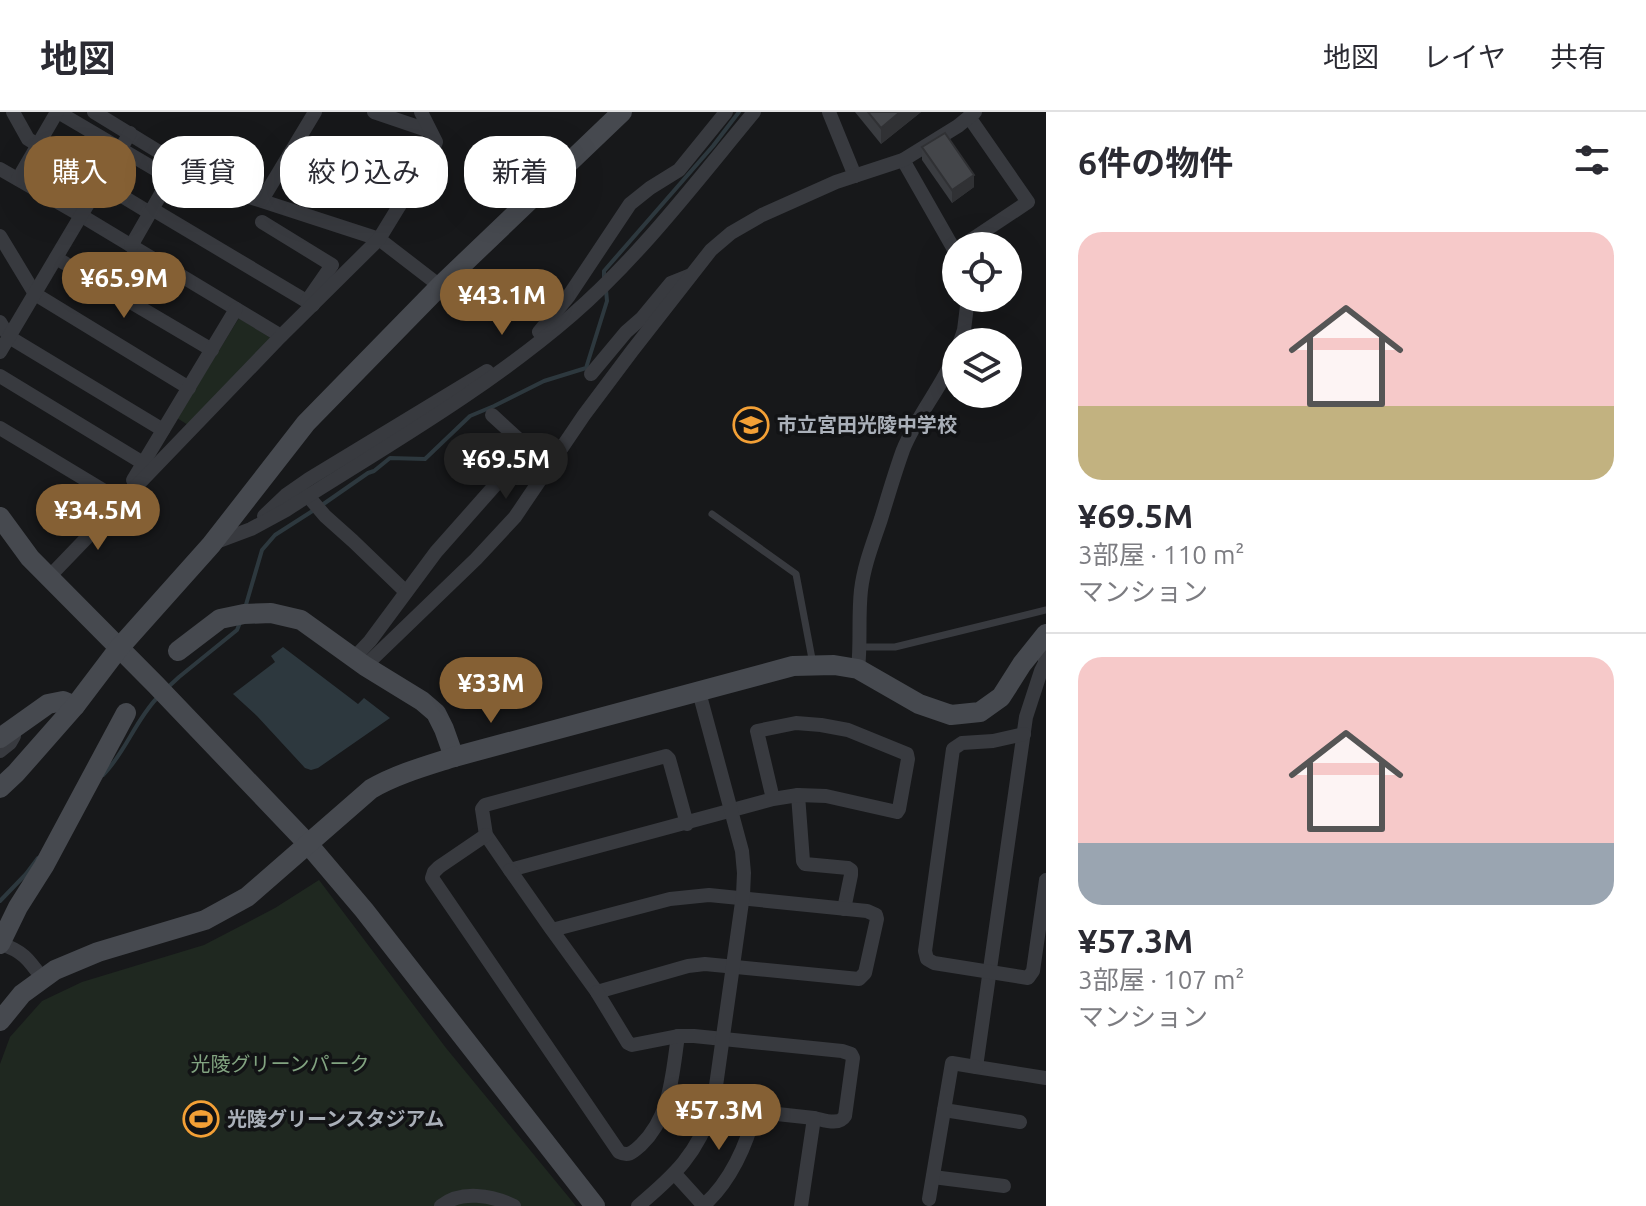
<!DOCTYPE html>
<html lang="ja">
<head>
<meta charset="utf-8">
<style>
	body { margin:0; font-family:Ubuntu,"Noto Sans JP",sans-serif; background:#f2f2f3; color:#2b2b33; height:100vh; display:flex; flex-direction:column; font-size:30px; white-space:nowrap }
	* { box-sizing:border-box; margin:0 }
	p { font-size:26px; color:#7c7c81 }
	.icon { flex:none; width:44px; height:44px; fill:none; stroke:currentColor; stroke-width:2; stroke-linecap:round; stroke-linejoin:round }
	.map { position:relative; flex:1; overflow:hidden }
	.details { display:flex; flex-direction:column; background:#fff; width:600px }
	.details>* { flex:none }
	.top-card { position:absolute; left:24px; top:24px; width:760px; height:72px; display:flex; gap:16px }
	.fabs { position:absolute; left:942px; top:120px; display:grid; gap:16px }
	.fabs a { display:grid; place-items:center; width:80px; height:80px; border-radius:50%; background:#fff; box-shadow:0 8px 32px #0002; font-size:40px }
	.price { position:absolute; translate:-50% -68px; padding:0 18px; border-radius:28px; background:#856034; color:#fff; font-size:26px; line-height:52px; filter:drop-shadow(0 2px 4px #0008) }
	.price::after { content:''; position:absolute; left:50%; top:48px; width:24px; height:18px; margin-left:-12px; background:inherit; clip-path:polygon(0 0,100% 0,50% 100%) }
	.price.current { background:#222; color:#fff }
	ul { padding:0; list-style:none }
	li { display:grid; align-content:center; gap:16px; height:424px; padding:0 32px }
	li+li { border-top:2px solid #e1e1e2 }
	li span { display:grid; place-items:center; height:248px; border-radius:24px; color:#555 }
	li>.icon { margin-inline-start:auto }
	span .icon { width:144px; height:144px; fill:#fffc; stroke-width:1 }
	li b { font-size:34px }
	h2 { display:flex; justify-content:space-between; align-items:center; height:96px; padding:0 32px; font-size:34px }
	.pill { padding:0 28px; border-radius:32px; background:#fff; box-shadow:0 8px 32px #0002; font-size:28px; line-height:72px }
	.pill.current { background:#856034; color:#fff }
	header { display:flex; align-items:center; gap:48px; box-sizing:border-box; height:112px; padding:0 40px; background:#fff; border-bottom:2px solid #e1e1e2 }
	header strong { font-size:38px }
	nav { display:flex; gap:44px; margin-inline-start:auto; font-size:28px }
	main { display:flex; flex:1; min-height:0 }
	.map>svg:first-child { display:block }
	.green { fill:#1f2820 }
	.water { fill:#2d383e }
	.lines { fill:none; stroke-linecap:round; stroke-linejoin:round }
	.stream { stroke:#2d383e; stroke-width:4 }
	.lane { stroke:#383a3f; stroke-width:7 }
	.street { stroke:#383a3f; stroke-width:14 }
	.secondary { stroke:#46494f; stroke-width:20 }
	.wall { fill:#3a3c40 }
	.shaded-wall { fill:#303134 }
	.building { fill:#44464a; stroke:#303134; stroke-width:2 }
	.labels { text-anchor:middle; stroke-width:7; stroke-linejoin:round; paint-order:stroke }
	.poi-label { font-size:20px; font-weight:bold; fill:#aab0b9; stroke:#121315; text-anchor:start }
	.park-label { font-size:20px; fill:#82a481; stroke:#121315 }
</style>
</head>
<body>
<header>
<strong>地図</strong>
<nav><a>地図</a><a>レイヤ</a><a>共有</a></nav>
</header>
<main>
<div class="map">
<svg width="1046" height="1094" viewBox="0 0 1046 1094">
	<rect width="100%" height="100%" fill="#17181a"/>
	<!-- green -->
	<g class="green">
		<polygon points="239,206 271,226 188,313 177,306"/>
		<polygon points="319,768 446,936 576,1094 0,1094 0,952 10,925 42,889 82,870 204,833 275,796"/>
	</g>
	<!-- water -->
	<polygon class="water" points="283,535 358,592 364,586 390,606 318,656 311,658 305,656 257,604 233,582 275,550 271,544"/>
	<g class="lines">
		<!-- stream -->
		<g class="stream">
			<polyline points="604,165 604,159 713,34 739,0"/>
			<polyline points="322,393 368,361 374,359 390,346 425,347 470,304 494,294 544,269 586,256 607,189 606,178"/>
			<polyline points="245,496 262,438 275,423 314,398"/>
			<polyline points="166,577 179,565 237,518 241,508"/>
			<path d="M 103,663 C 125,641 135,609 157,586"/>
			<polyline points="0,789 26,762 38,746"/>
		</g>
		<!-- lane -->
		<g class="lane">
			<polyline points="712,402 796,462 813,552"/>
			<polyline points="861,535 895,535 1046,498"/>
		</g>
		<!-- street -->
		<g class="street">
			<polyline points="13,0 28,27 150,101"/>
			<polyline points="58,0 170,66"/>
			<polyline points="94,0 182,54 231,79 379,127 440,174"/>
			<polyline points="374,0 430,19"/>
			<polyline points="829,0 855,64"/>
			<polyline points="289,43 406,83"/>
			<polyline points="903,48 956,141"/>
			<polyline points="0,57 82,104 281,224"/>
			<polyline points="18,67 57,0"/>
			<polyline points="262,88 315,0"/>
			<polyline points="152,97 313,193"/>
			<polyline points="262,110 332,153 307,189"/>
			<polyline points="0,124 35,182 189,276"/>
			<polyline points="131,134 174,59"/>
			<polyline points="962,134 1028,90 969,5"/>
			<polyline points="56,146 212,238"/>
			<polyline points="0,210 9,225 163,318"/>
			<polyline points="539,220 568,185 630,92 650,76 679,58 726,0"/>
			<polyline points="960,230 964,218 968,186"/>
			<polyline points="0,240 130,21"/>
			<polyline points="591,262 626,220 642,206 671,171 691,163"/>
			<polyline points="0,264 143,351"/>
			<polyline points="0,316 121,389"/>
			<polyline points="133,368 236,197"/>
			<polyline points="308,384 325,404 353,429 406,480"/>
			<polyline points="264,404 286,383 309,367 487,259"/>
			<path d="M 211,432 L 251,417 L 286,398 C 383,336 484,279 572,203 C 640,144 696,70 754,0"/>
			<polyline points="49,465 281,224 379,127 431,42 436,30 421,0"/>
			<polyline points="1044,524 1045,551 1041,559 1026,605 976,955 1046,966"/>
			<polyline points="354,546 370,529 436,440 528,336 492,303"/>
			<polyline points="365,554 476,447 515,405 584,303 632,239 711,138 731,121 762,103 836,70 903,48 958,14 975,0"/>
			<path d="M 858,557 C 861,531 858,505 861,478 C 864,453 873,431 881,407 C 888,384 895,360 903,338 C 917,303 942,275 956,241"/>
			<polyline points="1024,622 993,629 962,631 953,637 925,839 927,847 934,851 1028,866 1033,859 1046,768"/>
			<polyline points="0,639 10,631 14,624 14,621"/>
			<polyline points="798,683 803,749 805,752 848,756 851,758 851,763 844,797"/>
			<polyline points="687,712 669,647 666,644 485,693 482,697 486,723 510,758 773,687 798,683 826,684 897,700 899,697 908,647 907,642 848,618 821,613 796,611 757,619 773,687"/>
			<path d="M 486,723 L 439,755 L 434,760 L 432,766 L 619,1040 C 629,1045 633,1040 641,1033 C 671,1004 672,963 678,924"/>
			<polyline points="510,758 552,818 670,787 709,783 867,799 876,803 877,807 865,861 859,867 705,852 688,854 597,880 552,818"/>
			<path d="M 0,832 C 22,838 29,848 42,866"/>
			<path d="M 597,880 L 628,931 L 632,933 L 678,924 L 694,924 L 842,939 L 851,942 L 853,946 L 845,1004 C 839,1014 824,1008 814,1006"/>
			<polyline points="713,995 814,1006 801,1094"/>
			<polyline points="944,998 1020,1010"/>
			<polyline points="675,1062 704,1094"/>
			<polyline points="933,1065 1004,1074"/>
			<polyline points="929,1087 952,951 976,955"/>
			<path d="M 704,1093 C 730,1070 747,1033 755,999"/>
			<path d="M 441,1094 C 461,1078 492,1083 514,1094"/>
			<path d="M 638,1094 C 676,1062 697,1042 713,995 L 743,783 L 744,761 L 742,739 L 699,580"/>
		</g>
		<!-- secondary -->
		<g class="secondary">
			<polyline points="0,405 30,446 156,573 308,732 364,798 595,1094"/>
			<polyline points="178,539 220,507 244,502 271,501 301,508 365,554 422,589 436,601 444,617 454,645"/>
			<polyline points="0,626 48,592 63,589 75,594"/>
			<polyline points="0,676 16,661 75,594 119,536 211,433 306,311 440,174 622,0"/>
			<polyline points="0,832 18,795 44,754 126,601"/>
			<path d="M 0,909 L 22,882 L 55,858 L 98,840 L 205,808 L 247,785 L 371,677 C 397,662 426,654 454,645 L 793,554 L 834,553 L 858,557 L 919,592 L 951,603 L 980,600 L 1001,585 L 1022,552 L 1046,522"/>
		</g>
	</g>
	<!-- wall -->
	<g class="wall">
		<polygon points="855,0 921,0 881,32"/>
		<polygon points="922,35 974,75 952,91 922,48"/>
	</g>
	<!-- shaded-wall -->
	<g class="shaded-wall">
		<polygon points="900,0 921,0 881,32 881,16"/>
		<polygon points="974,63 974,75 952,91 952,78"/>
	</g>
	<!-- building -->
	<g class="building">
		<polygon points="868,0 900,0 881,16"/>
		<polygon points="945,21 974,63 952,78 922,35"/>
	</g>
	<!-- icons -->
	<defs>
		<symbol id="school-ring" viewBox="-11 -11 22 22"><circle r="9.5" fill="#121315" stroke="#f3a036" stroke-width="1.5"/><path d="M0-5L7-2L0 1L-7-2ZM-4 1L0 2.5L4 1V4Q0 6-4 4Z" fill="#f3a036"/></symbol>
		<symbol id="stadium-ring" viewBox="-11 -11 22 22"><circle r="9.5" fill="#121315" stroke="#f3a036" stroke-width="1.5"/><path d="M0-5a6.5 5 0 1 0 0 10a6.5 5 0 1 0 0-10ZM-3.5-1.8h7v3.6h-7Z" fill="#f3a036"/></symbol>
	</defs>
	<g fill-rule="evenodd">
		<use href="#school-ring" x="731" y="293" width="40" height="40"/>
		<use href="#stadium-ring" x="181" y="987" width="40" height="40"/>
	</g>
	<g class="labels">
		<!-- poi labels -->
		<g class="poi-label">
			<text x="777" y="320">市立宮田光陵中学校</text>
			<text x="227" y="1014">光陵グリーンスタジアム</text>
		</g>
		<!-- park labels -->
		<g class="park-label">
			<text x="280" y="959">光陵グリーンパーク</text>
		</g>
	</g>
</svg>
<div class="fabs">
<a><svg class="icon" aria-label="locate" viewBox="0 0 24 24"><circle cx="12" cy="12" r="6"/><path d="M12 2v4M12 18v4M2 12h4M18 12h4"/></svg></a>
<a><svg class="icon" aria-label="layers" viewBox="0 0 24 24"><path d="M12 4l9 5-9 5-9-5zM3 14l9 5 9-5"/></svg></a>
</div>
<b class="price" style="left:124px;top:208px">¥65.9M</b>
<b class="price" style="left:502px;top:225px">¥43.1M</b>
<b class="price current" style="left:506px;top:389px">¥69.5M</b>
<b class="price" style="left:98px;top:440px">¥34.5M</b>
<b class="price" style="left:491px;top:613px">¥33M</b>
<b class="price" style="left:719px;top:1040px">¥57.3M</b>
<div class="top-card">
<a class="pill current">購入</a>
<a class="pill">賃貸</a>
<a class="pill">絞り込み</a>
<a class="pill">新着</a>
</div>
</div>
<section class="details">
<h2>6件の物件<svg class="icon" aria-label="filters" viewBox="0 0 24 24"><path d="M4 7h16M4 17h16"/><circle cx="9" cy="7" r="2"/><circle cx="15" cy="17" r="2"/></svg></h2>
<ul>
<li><span style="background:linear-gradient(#f6c9c9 70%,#c2b280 0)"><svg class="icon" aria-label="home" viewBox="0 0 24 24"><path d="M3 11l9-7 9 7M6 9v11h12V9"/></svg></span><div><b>¥69.5M</b><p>3部屋 · 110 m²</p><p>マンション</p></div></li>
<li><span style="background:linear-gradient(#f6c9c9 75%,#9aa5b1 0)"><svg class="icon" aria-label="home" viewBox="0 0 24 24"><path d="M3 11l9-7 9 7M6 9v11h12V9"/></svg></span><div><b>¥57.3M</b><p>3部屋 · 107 m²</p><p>マンション</p></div></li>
</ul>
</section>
</main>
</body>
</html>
